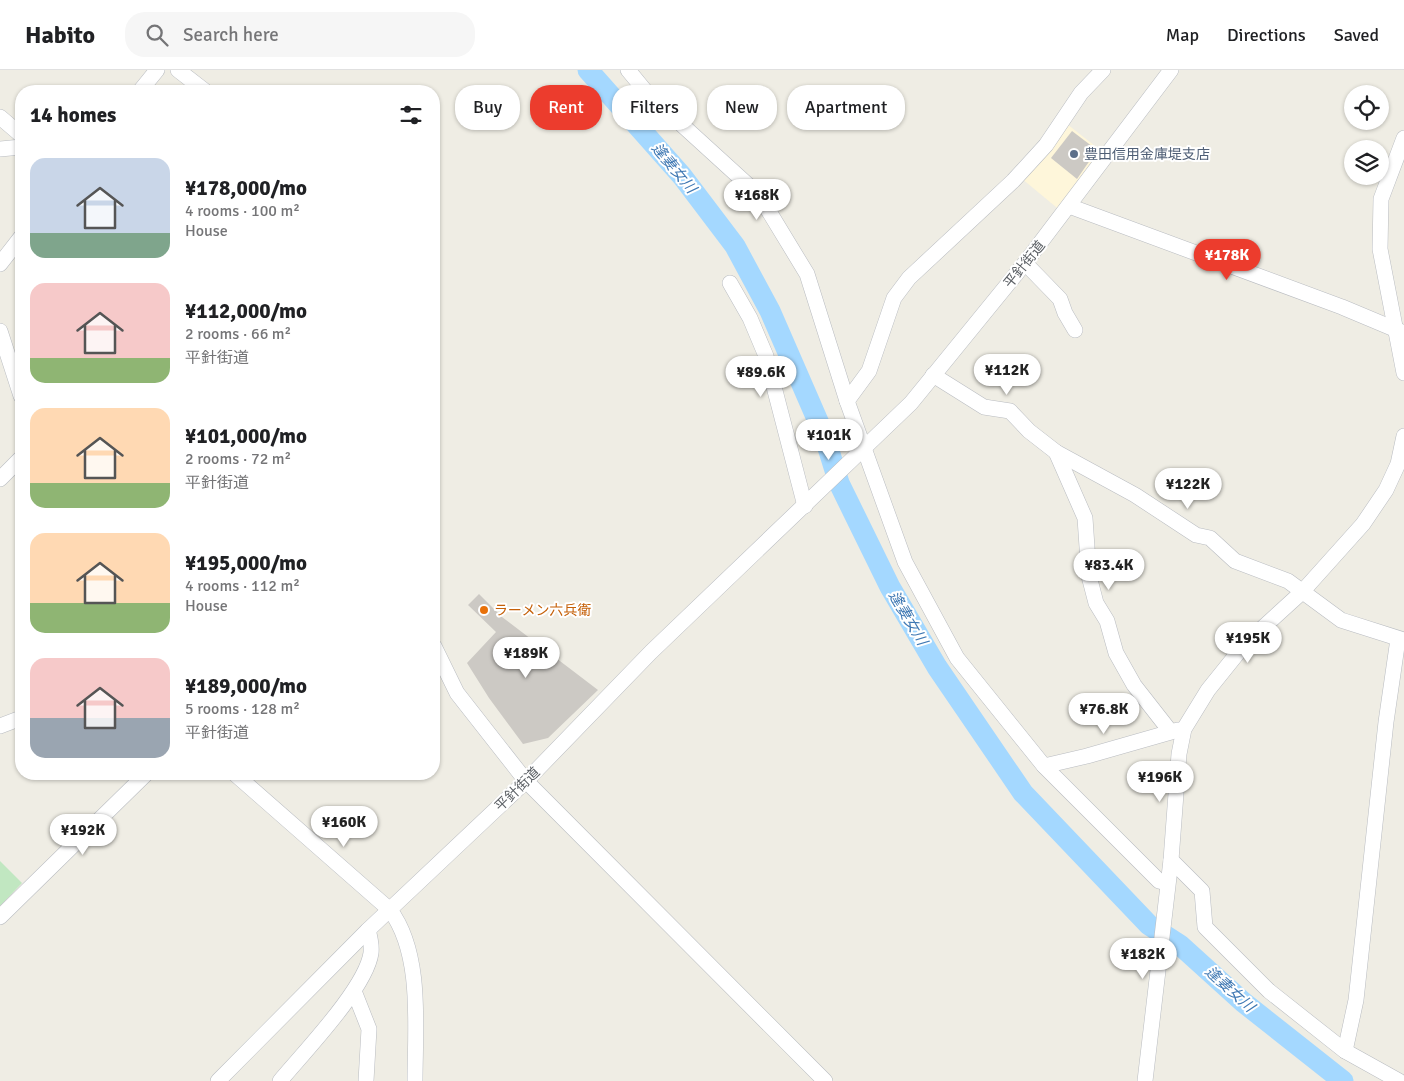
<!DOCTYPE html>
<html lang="en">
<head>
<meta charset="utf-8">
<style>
	body { margin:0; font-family:Signika,"Noto Sans JP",sans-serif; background:#f6f6f6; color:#202124; height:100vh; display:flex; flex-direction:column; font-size:19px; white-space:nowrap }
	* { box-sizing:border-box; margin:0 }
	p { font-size:16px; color:#757577 }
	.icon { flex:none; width:28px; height:28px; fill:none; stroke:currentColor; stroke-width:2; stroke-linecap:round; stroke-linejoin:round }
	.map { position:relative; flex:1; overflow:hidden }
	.panel { position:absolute; left:15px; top:15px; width:425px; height:695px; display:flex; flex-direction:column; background:#fff; border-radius:20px; box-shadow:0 1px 4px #0004 }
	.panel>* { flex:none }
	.guide { position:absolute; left:455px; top:15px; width:475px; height:45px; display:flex; gap:10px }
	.fabs { position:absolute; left:1344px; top:15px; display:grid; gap:10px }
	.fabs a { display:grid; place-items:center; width:45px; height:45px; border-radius:50%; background:#fff; box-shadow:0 1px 4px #0004; font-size:25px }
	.price { position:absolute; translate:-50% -42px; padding:0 11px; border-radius:18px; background:#fff; color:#222; font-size:16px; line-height:32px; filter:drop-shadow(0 1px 2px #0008) }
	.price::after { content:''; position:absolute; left:50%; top:30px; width:15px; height:11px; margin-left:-8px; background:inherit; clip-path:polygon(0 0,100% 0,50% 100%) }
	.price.current { background:#ec3c2d; color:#fff }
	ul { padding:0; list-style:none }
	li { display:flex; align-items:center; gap:15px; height:125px; padding:0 15px }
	li span { display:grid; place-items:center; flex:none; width:140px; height:100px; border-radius:15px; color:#555 }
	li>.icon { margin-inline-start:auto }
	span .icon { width:60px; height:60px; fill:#fffc; stroke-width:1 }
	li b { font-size:21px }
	h2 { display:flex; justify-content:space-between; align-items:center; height:60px; padding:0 15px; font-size:21px }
	.pill { padding:0 18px; border-radius:20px; background:#fff; box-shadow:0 1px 4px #0004; font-size:18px; line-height:45px }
	.pill.current { background:#ec3c2d; color:#fff }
	header { display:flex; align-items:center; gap:30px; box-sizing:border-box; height:70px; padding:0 25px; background:#fff; border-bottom:1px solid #e0e0e0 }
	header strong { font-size:24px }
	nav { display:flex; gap:28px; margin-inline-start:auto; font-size:18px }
	.search { width:350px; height:45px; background:#f6f6f6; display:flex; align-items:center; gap:12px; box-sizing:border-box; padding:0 18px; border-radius:20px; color:#757577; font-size:19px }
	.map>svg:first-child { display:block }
	.commercial { fill:#fef6da }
	.green { fill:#c1e7c1 }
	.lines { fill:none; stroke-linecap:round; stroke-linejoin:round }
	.river { stroke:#a4d8ff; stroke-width:21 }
	.building { fill:#ccc9c4 }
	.minor-casing { stroke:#b9bcc1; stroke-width:16 }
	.minor { stroke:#fff; stroke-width:15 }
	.service-dot { fill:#5c6f8a; stroke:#fff; stroke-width:2 }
	.food-dot { fill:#e8710a; stroke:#fff; stroke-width:2 }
	.labels { text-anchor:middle; stroke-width:4; stroke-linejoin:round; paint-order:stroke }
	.service-label { font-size:14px; fill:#4e5e75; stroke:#fff; text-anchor:start }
	.street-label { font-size:14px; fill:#5c6065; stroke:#fff }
	.food-label { font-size:14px; fill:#c56008; stroke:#fff; text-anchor:start }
	.water-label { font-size:15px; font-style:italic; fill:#3f78b3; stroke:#fff }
</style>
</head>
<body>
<header>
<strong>Habito</strong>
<div class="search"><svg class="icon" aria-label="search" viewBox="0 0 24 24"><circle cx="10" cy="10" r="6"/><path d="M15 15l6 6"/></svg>Search here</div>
<nav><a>Map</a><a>Directions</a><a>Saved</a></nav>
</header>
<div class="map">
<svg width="1404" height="1011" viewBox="0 0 1404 1011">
	<rect width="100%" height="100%" fill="#efede4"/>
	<!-- commercial -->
	<polygon class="commercial" points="1067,54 1104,83 1062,142 1021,108"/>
	<!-- green -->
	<polygon class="green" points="0,791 22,813 0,836"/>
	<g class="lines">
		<!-- river -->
		<polyline class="river" points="588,0 682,106 735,176 770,241 824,365 839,413 890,517 937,597 1023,723 1149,855 1180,875 1243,932 1343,1011"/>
	</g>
	<!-- building -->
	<g class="building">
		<polygon points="1072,61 1097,80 1077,109 1051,88"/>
		<polygon points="479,524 502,547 598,620 548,668 523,674 489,628 467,593 496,562 468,535"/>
	</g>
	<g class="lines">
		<defs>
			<g id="minor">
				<polyline points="178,0 205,21"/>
				<polyline points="628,0 647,23 759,125 807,204 847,331 905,492 957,588 1044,696 1159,811 1167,813"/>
				<polyline points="140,21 157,0"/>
				<polyline points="0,47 21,65"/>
				<polyline points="1404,68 1381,129 1380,179 1404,303"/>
				<polyline points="0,79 21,77"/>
				<polyline points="1069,136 1342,237 1404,263"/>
				<polyline points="1025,193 1060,229 1065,243 1075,260"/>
				<polyline points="0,194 21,167"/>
				<polyline points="730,213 750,248 766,286 805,436"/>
				<polyline points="0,261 21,326"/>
				<polyline points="933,305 984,337 1010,341 1029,361 1056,382 1135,425 1196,465 1210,468 1235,491 1288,511 1341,550 1404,570"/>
				<polyline points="847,331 869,301 894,228 909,208 1013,111 1046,75 1081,23 1103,0"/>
				<polyline points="1056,382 1085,448 1089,506 1096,533 1107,551 1116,583 1134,615 1170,661"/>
				<polyline points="0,409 21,388"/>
				<polyline points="434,576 457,623 526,711 825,1011"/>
				<polyline points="0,656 21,648"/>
				<polyline points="1044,696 1087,686 1178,660"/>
				<path d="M 235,704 L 390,840 C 423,884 415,958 415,1011"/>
				<polyline points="1171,790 1202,821 1205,857 1269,921 1345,981 1399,1011"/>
				<polyline points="0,847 146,704"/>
				<polyline points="354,921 369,959 366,1011"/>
				<polyline points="1345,981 1356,930 1386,652 1398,569"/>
				<polyline points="218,1011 368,860 526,711 651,582 911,333 1025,193 1171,0"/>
				<path d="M 280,1011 C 304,982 366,918 371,883 C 372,875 370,867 368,860"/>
				<polyline points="1145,1011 1171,790 1179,684 1184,659 1208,620 1245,574 1302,522 1363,454 1386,420 1398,394 1404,366"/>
			</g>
		</defs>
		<!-- minor casing -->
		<use href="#minor" class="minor-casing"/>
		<!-- minor -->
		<use href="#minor" class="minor"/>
	</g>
	<!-- markers -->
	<circle class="service-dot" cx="1074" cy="84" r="5"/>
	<circle class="food-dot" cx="484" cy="540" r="5"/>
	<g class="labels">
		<!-- service labels -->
		<g class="service-label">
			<text x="1084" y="89">豊田信用金庫堤支店</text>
		</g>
		<!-- street labels -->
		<g class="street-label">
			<text transform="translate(1024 194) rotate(-51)" y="5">平針街道</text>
			<text transform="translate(517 719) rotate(-44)" y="5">平針街道</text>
		</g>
		<!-- food labels -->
		<g class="food-label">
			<text x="494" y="545">ラーメン六兵衛</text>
		</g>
		<!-- water labels -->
		<g class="water-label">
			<text transform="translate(674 98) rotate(50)" y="5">逢妻女川</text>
			<text transform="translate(908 548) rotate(59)" y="5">逢妻女川</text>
			<text transform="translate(1230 919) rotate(42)" y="5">逢妻女川</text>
		</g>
	</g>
</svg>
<div class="fabs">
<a><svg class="icon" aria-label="locate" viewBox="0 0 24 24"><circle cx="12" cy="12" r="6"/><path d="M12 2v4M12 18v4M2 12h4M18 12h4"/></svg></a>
<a><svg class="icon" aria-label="layers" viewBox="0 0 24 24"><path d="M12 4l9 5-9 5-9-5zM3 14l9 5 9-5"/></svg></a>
</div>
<b class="price" style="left:757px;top:151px">¥168K</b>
<b class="price current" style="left:1227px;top:211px">¥178K</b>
<b class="price" style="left:1007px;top:326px">¥112K</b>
<b class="price" style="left:761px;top:328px">¥89.6K</b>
<b class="price" style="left:829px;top:391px">¥101K</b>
<b class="price" style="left:1188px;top:440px">¥122K</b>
<b class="price" style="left:1109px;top:521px">¥83.4K</b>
<b class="price" style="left:1248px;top:594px">¥195K</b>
<b class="price" style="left:526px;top:609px">¥189K</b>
<b class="price" style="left:1104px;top:665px">¥76.8K</b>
<b class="price" style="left:1160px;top:733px">¥196K</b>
<b class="price" style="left:344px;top:778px">¥160K</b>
<b class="price" style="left:83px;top:786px">¥192K</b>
<b class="price" style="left:1143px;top:910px">¥182K</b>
<div class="guide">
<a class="pill">Buy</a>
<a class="pill current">Rent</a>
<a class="pill">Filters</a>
<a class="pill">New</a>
<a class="pill">Apartment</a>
</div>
<section class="panel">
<h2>14 homes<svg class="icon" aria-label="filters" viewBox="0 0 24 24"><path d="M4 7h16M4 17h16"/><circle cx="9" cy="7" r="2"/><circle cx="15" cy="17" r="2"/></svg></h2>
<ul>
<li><span style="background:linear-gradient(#c9d6e8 75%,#7fa58c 0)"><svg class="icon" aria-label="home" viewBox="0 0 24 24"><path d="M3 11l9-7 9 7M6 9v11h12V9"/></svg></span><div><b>¥178,000/mo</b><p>4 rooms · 100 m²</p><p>House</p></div></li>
<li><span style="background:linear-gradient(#f6c9c9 75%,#8fb573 0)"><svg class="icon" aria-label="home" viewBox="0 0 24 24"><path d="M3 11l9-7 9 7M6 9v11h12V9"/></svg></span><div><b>¥112,000/mo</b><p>2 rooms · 66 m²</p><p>平針街道</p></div></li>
<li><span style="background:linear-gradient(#ffd9b3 75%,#8fb573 0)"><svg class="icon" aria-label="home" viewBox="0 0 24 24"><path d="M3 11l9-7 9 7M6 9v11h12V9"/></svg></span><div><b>¥101,000/mo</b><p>2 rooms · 72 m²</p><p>平針街道</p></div></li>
<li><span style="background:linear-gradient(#ffd9b3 70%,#8fb573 0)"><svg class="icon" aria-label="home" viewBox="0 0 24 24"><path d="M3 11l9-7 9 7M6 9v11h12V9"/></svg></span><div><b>¥195,000/mo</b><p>4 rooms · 112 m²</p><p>House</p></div></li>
<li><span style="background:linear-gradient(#f6c9c9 60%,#9aa5b1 0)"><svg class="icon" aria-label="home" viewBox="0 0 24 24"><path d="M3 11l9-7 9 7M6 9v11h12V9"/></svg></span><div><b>¥189,000/mo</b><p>5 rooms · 128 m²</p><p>平針街道</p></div></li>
</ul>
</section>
</div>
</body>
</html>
